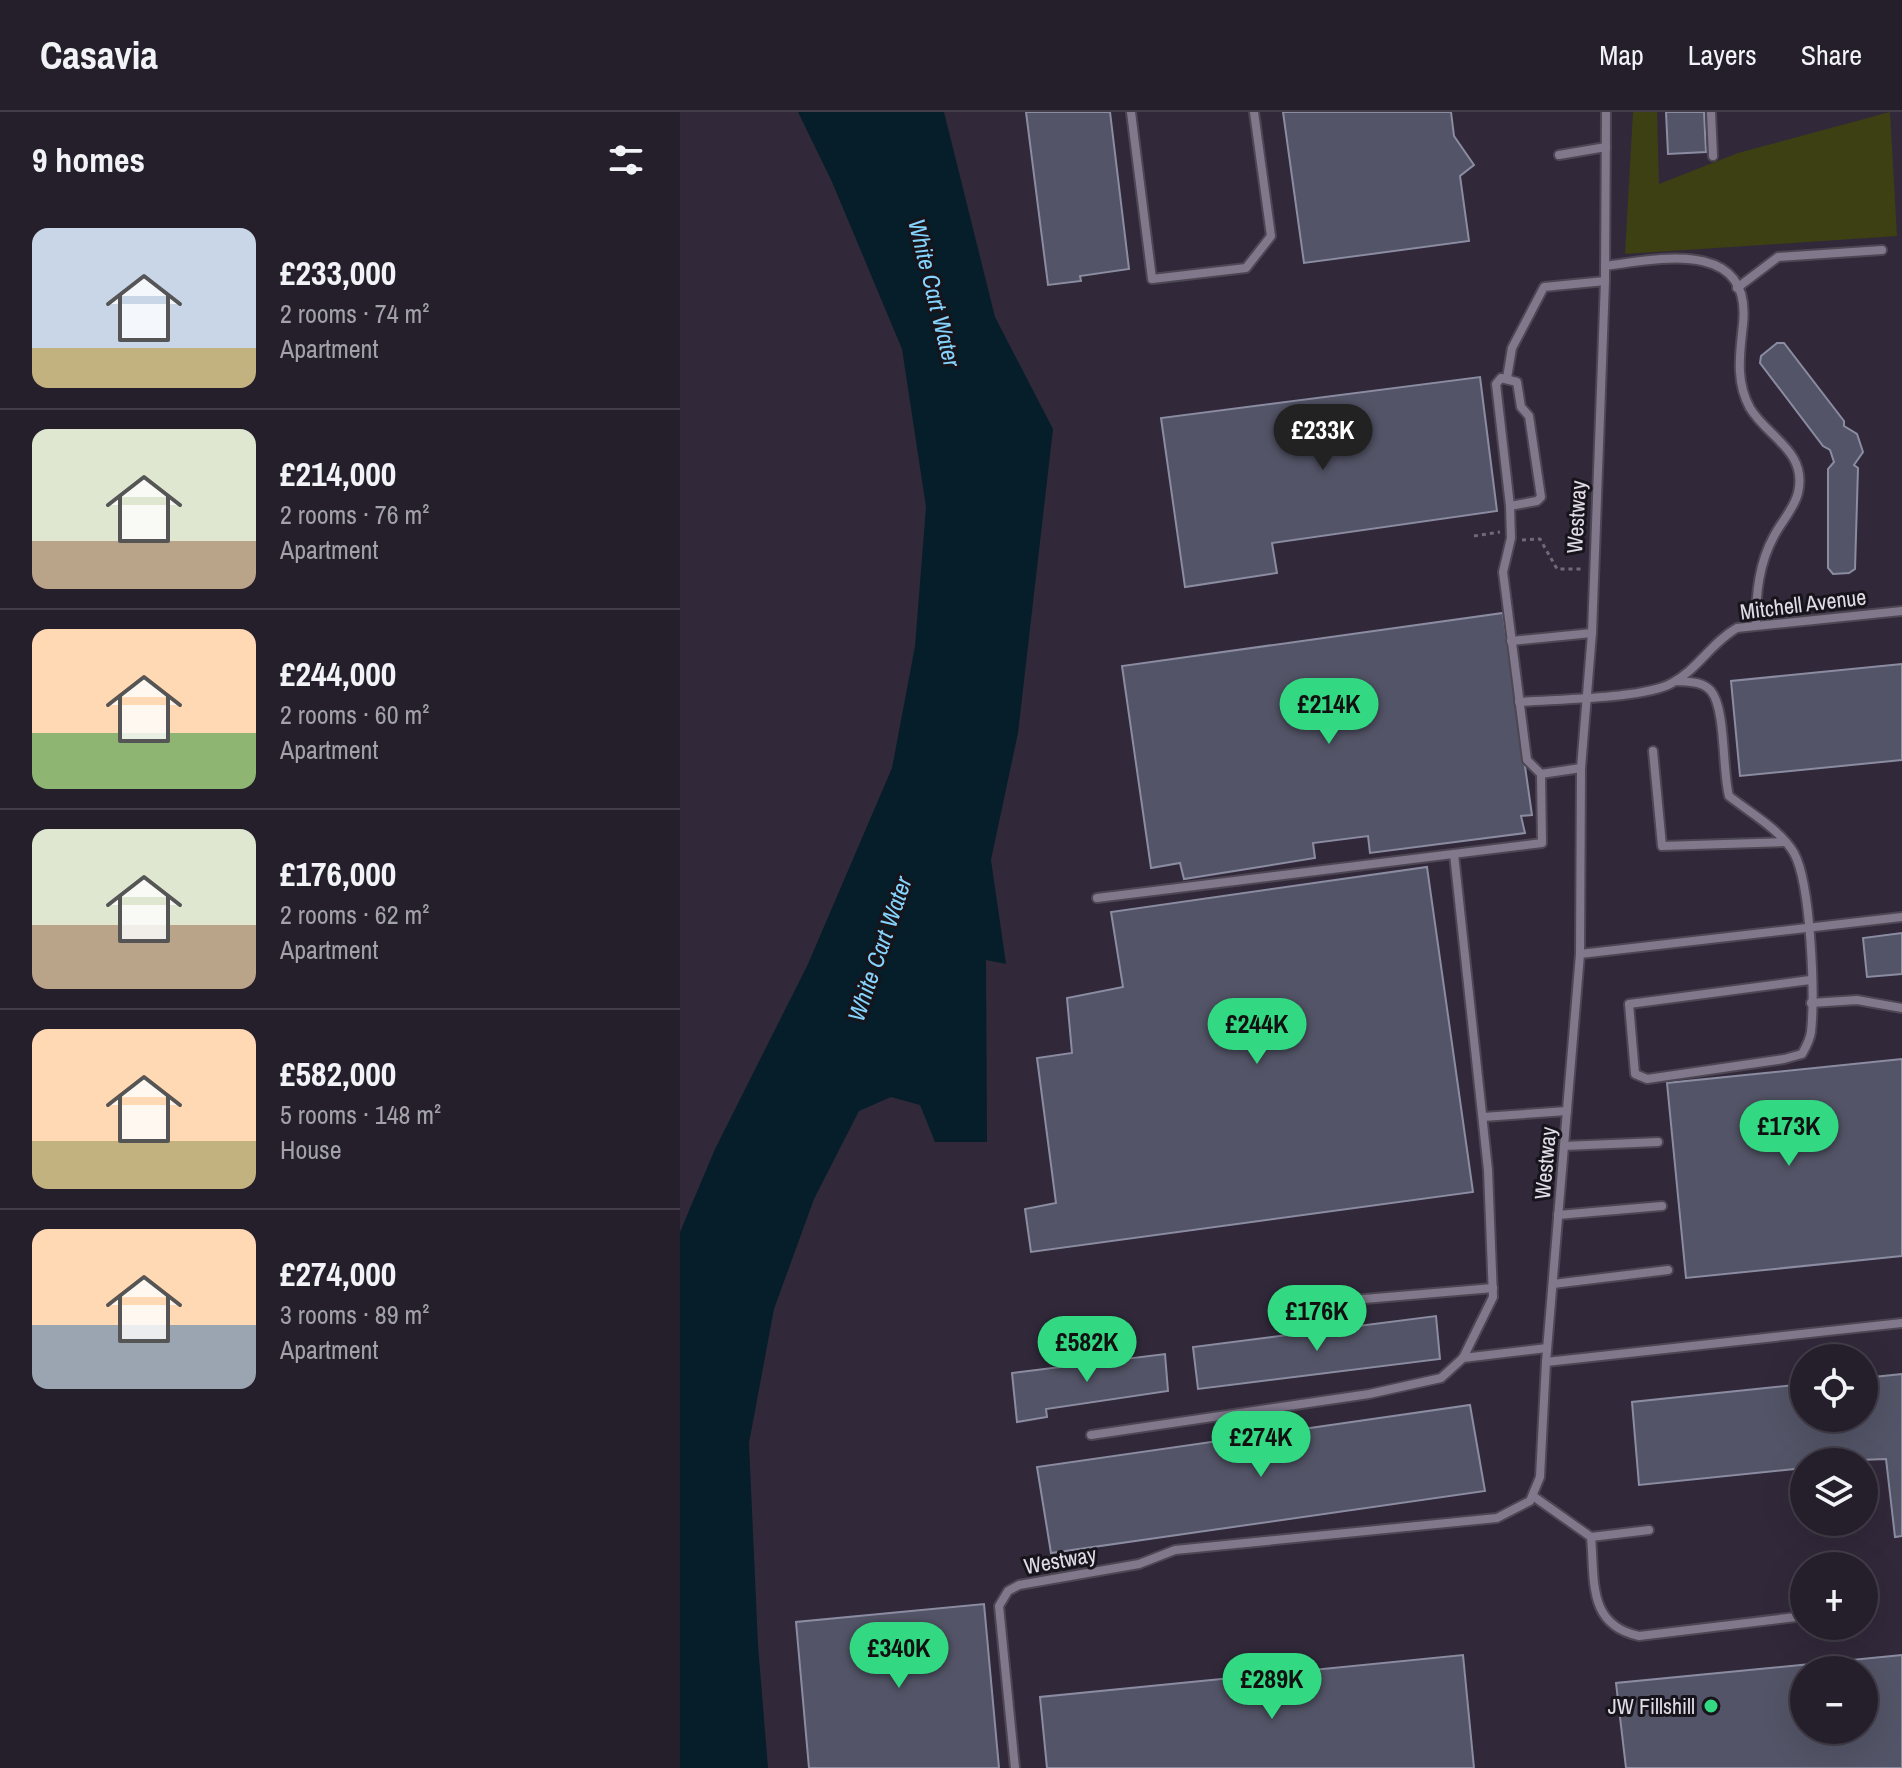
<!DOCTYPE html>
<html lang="en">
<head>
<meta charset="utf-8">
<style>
	body { margin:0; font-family:"Archivo Narrow",sans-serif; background:#2d2734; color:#f1f3f6; height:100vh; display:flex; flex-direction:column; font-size:30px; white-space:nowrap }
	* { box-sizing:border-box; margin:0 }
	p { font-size:26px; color:#a3a2a9 }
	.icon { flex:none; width:44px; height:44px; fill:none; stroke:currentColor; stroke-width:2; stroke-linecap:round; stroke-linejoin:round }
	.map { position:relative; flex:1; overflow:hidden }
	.sheet { display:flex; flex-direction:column; background:#251f2c; width:680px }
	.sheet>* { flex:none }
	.controls { position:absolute; left:1110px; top:1232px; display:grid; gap:16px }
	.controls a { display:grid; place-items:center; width:88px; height:88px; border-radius:50%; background:#251f2c; box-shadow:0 8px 32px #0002,0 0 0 2px #423d48; font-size:40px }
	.price { position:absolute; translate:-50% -68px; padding:0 18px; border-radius:28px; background:#33d882; color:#111; font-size:26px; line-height:52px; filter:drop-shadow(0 2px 4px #0008) }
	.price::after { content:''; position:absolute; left:50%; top:48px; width:24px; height:18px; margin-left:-12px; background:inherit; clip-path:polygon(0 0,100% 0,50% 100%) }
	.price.active { background:#222; color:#fff }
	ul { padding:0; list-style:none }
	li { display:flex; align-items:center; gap:24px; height:200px; padding:0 32px }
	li+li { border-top:2px solid #423d48 }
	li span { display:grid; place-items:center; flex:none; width:224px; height:160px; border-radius:16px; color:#555 }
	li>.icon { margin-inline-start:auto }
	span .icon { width:96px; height:96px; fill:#fffc; stroke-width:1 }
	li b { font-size:34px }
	h2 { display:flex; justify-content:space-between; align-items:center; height:96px; padding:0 32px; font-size:34px }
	header { display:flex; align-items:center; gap:48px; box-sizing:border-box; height:112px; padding:0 40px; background:#251f2c; border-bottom:2px solid #423d48 }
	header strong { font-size:38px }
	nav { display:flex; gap:44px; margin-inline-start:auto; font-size:28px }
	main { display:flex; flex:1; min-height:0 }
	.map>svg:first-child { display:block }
	.green { fill:#3c4012 }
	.water { fill:#061e29 }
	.building { fill:#535467; stroke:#8b8ca1; stroke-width:2; fill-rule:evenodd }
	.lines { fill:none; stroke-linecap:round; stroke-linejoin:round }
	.lane-casing { stroke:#4d4754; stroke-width:12 }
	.path { stroke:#706978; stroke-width:3; stroke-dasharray:4 4; stroke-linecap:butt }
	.lane { stroke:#81788c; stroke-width:8 }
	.poi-dot { fill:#33d882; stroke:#17141b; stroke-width:3 }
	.labels { text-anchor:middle; stroke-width:6; stroke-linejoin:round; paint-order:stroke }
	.street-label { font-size:22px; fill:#e1dce7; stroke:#17141b }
	.poi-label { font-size:22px; fill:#e1dce7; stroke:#17141b; text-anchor:end }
	.water-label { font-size:24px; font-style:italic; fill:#84d4fd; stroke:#17141b }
</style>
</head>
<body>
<header>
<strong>Casavia</strong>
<nav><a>Map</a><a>Layers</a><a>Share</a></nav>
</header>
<main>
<section class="sheet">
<h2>9 homes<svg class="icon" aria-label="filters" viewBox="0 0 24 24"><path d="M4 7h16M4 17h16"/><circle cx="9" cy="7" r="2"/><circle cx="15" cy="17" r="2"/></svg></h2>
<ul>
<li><span style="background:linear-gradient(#c9d6e8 75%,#c2b280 0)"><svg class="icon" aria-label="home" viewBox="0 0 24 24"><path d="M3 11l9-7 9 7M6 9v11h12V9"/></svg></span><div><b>£233,000</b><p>2 rooms · 74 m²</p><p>Apartment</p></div></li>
<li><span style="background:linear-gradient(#dfe7d0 70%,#b9a48a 0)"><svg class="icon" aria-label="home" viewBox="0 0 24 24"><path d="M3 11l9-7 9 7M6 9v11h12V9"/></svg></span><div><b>£214,000</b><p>2 rooms · 76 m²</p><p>Apartment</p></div></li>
<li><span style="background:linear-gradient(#ffd9b3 65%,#8fb573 0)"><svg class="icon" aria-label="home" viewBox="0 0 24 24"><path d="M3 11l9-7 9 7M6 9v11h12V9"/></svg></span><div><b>£244,000</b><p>2 rooms · 60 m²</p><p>Apartment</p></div></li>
<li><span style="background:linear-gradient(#dfe7d0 60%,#b9a48a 0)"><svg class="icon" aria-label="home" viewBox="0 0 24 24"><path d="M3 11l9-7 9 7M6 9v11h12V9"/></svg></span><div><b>£176,000</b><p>2 rooms · 62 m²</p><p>Apartment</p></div></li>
<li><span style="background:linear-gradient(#ffd9b3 70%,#c2b280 0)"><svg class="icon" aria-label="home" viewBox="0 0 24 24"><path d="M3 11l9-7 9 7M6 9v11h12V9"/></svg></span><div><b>£582,000</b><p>5 rooms · 148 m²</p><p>House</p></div></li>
<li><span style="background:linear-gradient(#ffd9b3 60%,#9aa5b1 0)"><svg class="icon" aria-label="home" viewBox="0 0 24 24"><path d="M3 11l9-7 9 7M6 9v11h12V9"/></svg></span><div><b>£274,000</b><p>3 rooms · 89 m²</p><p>Apartment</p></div></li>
</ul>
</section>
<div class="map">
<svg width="1222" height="1656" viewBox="0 0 1222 1656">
	<rect width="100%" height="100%" fill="#31293a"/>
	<!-- green -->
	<polygon class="green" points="953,0 977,0 979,72 1058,41 1210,0 1217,124 945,142"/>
	<!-- water -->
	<polygon class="water" points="118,0 264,0 315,205 373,317 338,621 311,748 326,852 306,848 307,1030 255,1030 240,993 211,985 179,999 134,1087 94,1197 69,1331 78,1533 88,1656 0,1656 0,1120 35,1037 128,852 212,656 235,534 246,395 222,237 152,70"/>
	<!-- building -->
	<g class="building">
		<polygon points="346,0 430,0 449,157 400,164 401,169 368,173"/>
		<polygon points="603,0 771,0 774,24 794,53 780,64 789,129 624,151"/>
		<polygon points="986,0 1024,0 1026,40 988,42"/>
		<polygon points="1097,231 1104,231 1164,309 1164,314 1177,322 1183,340 1174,353 1178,356 1175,457 1169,461 1153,462 1148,456 1148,357 1154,350 1150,338 1143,334 1080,251 1081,244"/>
		<polygon points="800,265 817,399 592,431 597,461 505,475 481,306"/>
		<polygon points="823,501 852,703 841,704 845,721 690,741 688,724 633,731 635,746 504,767 500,751 471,756 442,554"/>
		<polygon points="1222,552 1222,648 1060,664 1051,569"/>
		<polygon points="747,755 793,1080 351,1140 345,1097 376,1091 357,946 392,941 387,886 443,875 431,800"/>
		<polygon points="1222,821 1222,862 1187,865 1183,826"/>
		<polygon points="1222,947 1222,1144 1006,1166 987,971"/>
		<polygon points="756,1204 760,1247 518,1277 513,1235"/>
		<polygon points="485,1242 488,1279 366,1297 367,1305 337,1310 332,1261"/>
		<polygon points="1222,1262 1222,1424 1215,1425 1206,1347 1124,1350 1124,1356 959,1373 952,1290 1124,1272 1124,1306 1184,1306 1184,1266"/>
		<polygon points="790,1293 805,1379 371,1441 357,1355"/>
		<polygon points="304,1492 319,1656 129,1656 116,1510"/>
		<polygon points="783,1543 794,1656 367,1656 360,1585"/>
		<path d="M 1222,1543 L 1222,1656 L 946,1656 L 936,1571 ZM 1124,1558 L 1184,1558 L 1184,1618 L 1124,1618 Z"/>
	</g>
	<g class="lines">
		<defs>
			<g id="lane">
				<polyline points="451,0 472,167 566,156 591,124 574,0"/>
				<polyline points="1031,0 1033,44"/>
				<polyline points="879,43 926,35"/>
				<path d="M 925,154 C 977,147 1072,126 1063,212 C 1060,241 1055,269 1070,296 C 1087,325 1128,339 1118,381 C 1114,397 1101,410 1094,424 C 1079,451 1076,481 1076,512"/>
				<polyline points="1057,176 1098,145 1202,138"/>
				<polyline points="827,266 832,236 864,175 925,169"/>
				<polyline points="830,394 857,389 861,385 849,304 841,295 837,270 821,266 816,272 830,394 831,426 823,460 847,648 861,662"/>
				<polyline points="831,529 912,521"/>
				<path d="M 996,569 C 1008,570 1022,569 1031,579 C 1046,597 1042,658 1049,684 C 1069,700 1101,718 1114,741 C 1131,772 1135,883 1131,920 C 1130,928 1126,935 1122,942 L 1104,947 L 967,967 L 955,962 L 949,892 L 1130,868"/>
				<path d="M 839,590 C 875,587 964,587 992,571 C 1018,557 1032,530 1057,516 L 1222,499"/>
				<polyline points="973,639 982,734 1105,730"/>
				<polyline points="417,786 862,731 861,662 901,656"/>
				<polyline points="900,842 1222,805"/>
				<polyline points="1131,891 1177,888 1222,896"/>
				<polyline points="803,1005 887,999"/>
				<polyline points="884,1034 978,1030"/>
				<polyline points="878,1103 982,1094"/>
				<polyline points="873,1172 988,1158"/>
				<polyline points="637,1191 813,1176"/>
				<polyline points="783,1246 867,1236"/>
				<polyline points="866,1250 1222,1211"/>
				<polyline points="411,1323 689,1282 761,1266 783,1246 813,1185 808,1058 774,742"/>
				<path d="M 853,1384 L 911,1425 C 915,1468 907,1513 959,1524 L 1124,1504"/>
				<polyline points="911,1425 969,1418"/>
				<polyline points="1162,1451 1162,1454"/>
				<polyline points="1184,1494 1193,1492"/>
				<polyline points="335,1656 319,1494 328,1479 339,1473 459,1452 495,1438 817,1406 850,1389 860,1365 866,1250 900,842 901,656 912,521 925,169 926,0"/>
			</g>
		</defs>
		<!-- lane casing -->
		<use href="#lane" class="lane-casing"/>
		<!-- path -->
		<g class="path">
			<polyline points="794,424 820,420"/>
			<polyline points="842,428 860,427 877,457 904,457"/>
		</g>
		<!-- lane -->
		<use href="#lane" class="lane"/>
	</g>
	<!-- markers -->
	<circle class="poi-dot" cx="1031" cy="1594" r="8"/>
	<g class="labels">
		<!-- street labels -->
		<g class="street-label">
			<text transform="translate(896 405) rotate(-87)" y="8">Westway</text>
			<text transform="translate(1123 492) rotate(-7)" y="8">Mitchell Avenue</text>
			<text transform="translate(865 1051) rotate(-85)" y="8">Westway</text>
			<text transform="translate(380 1448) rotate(-10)" y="8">Westway</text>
		</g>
		<!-- poi labels -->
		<g class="poi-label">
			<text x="1015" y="1602">JW Fillshill</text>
		</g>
		<!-- water labels -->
		<g class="water-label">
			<text transform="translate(254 181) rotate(76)" y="8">White Cart Water</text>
			<text transform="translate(200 837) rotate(-71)" y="8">White Cart Water</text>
		</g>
	</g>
</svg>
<div class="controls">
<a><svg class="icon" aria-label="locate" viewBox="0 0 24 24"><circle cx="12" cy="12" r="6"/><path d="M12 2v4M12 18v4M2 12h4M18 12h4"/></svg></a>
<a><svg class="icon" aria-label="layers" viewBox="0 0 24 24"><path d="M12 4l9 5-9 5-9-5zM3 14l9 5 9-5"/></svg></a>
<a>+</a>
<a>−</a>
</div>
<b class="price active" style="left:643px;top:360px">£233K</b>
<b class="price" style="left:649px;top:634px">£214K</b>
<b class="price" style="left:577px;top:954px">£244K</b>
<b class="price" style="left:1109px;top:1056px">£173K</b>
<b class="price" style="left:637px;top:1241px">£176K</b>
<b class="price" style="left:407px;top:1272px">£582K</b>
<b class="price" style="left:581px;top:1367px">£274K</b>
<b class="price" style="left:219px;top:1578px">£340K</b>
<b class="price" style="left:592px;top:1609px">£289K</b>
</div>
</main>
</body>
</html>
